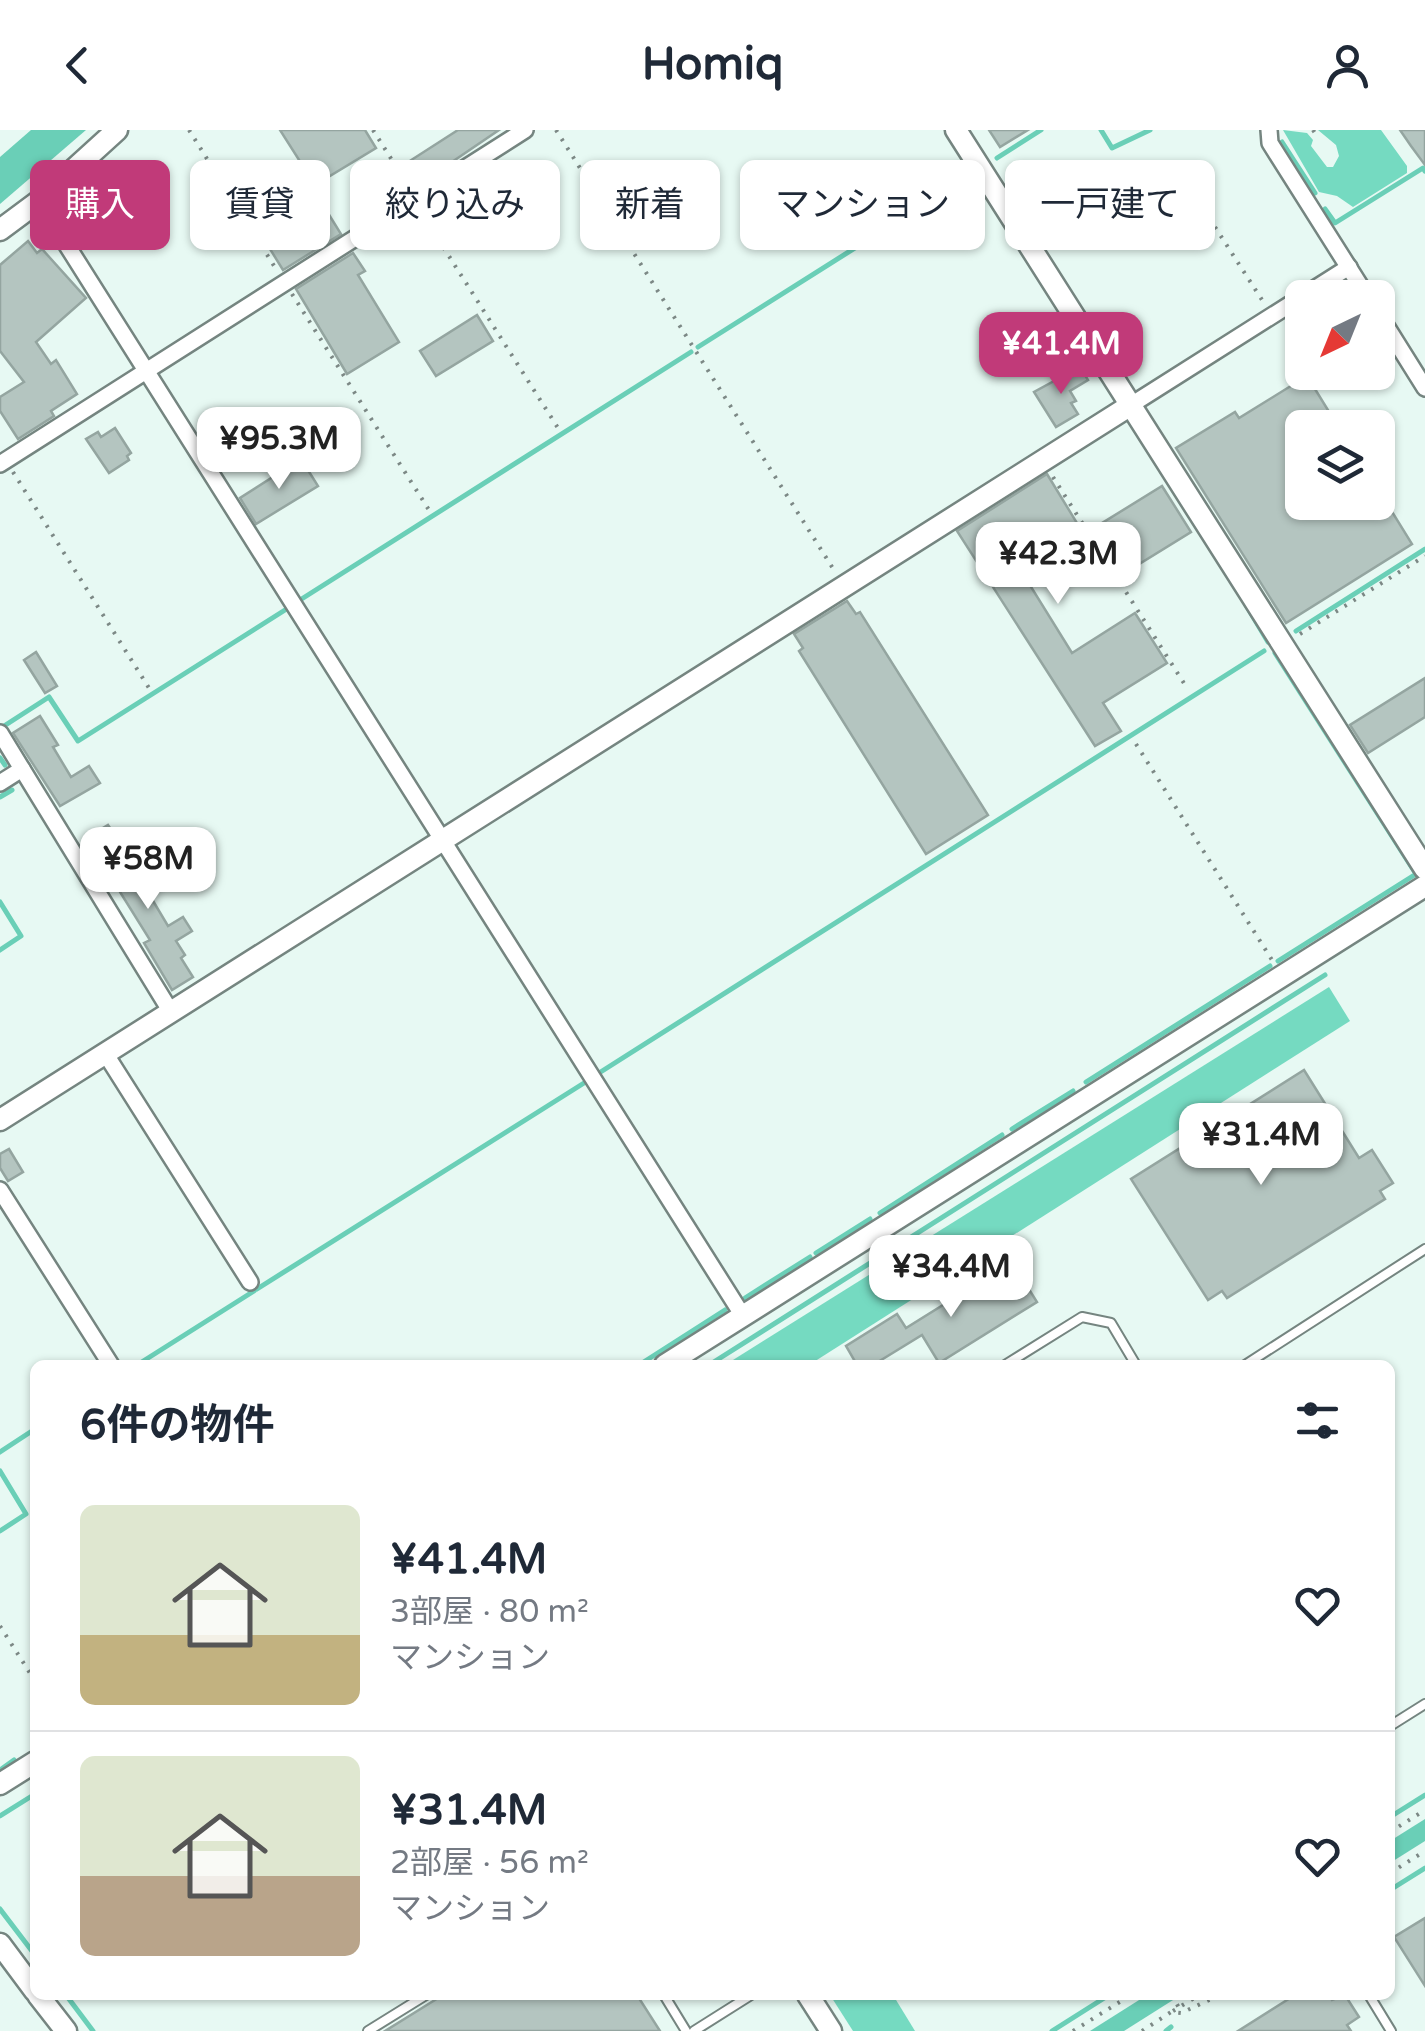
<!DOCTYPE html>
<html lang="ja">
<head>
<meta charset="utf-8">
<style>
	body { margin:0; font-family:"Varela Round","Noto Sans JP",sans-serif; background:#f6f6f7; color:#1f2937; height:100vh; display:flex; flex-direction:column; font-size:38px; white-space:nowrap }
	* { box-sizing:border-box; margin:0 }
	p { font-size:32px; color:#747a83 }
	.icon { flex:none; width:55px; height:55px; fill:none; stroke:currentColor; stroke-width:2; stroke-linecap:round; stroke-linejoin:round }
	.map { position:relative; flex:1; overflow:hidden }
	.drawer { position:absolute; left:30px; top:1230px; width:1365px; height:640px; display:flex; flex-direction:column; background:#fff; border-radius:15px; box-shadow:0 2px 8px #0004 }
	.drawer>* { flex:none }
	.hud { position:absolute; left:30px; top:30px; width:1365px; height:90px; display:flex; gap:20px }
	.needle { width:65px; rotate:223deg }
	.controls { position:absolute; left:1285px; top:150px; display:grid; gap:20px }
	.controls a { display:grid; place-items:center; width:110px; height:110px; border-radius:15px; background:#fff; box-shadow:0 2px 8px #0004; font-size:50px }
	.price { position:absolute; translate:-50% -85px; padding:0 22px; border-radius:20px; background:#fff; color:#222; font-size:32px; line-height:65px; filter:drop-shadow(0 2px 5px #0008) }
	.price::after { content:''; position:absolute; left:50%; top:60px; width:30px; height:22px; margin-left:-15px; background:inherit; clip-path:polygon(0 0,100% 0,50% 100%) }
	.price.selected { background:#c13a79; color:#fff }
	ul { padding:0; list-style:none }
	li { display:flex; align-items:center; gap:30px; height:250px; padding:0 50px }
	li+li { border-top:2px solid #e0e1e3 }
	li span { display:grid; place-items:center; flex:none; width:280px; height:200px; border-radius:15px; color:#555 }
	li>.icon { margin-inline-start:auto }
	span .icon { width:120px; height:120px; fill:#fffc; stroke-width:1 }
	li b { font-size:42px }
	h2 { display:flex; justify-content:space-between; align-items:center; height:120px; padding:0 50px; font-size:42px }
	.pill { padding:0 35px; border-radius:15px; background:#fff; box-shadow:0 2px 8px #0004; font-size:35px; line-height:90px }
	.pill.selected { background:#c13a79; color:#fff }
	header { display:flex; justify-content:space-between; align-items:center; height:130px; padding:0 50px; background:#fff; font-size:45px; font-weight:700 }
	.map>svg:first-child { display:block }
	.forest { fill:#75dac1 }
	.water { fill:#6acfb7 }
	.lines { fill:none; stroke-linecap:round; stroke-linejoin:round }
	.stream { stroke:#6acfb7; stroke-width:5 }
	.building { fill:#b4c5c0; stroke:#94a5a0; stroke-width:2.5 }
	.lane-casing { stroke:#758580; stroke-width:12 }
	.street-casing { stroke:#758580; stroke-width:20 }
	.secondary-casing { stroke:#758580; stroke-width:25 }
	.path { stroke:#7c8885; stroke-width:4; stroke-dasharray:2.5 8; stroke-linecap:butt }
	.lane { stroke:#fff; stroke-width:8 }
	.street { stroke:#fff; stroke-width:15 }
	.secondary { stroke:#fff; stroke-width:20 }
</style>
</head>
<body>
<header><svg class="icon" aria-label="back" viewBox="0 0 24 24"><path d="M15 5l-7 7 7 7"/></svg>Homiq<svg class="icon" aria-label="person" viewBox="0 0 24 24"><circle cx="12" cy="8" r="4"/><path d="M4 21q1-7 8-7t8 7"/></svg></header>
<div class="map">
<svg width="1425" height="1901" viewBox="0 0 1425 1901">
	<rect width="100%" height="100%" fill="#e7f9f3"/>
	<!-- forest -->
	<g class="forest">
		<polygon points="1283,0 1307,3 1313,10 1311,16 1327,37 1333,37 1339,26 1336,15 1318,0 1381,0 1407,36 1407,43 1353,77 1337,66 1319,62"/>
		<polygon points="1329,857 1350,891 809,1235 725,1235"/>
		<polygon points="830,1865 893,1865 915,1901 853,1901"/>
	</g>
	<!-- water -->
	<g class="water">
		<polygon points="31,0 86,0 0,74 0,27"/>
		<polygon points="1425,1689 1425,1711 1390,1733 1390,1711"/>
		<polygon points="1147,1865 1181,1865 1124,1901 1090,1901"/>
	</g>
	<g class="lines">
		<!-- stream -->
		<g class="stream">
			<polyline points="1101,0 1112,18 1150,0"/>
			<polyline points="1282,12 1315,63"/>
			<polyline points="997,28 1041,0"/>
			<polyline points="1325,79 1335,93 1423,38 1425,41"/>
			<polyline points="698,217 969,46"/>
			<polyline points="300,470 691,222"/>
			<polyline points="1246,475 1268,512"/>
			<polyline points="1296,501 1425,419"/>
			<polyline points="1275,523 1416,744 1278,831"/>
			<polyline points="4,596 49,567 78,611 285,480"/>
			<polyline points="0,628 5,635"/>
			<polyline points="0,667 12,660"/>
			<polyline points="0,772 21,806 0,820"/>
			<polyline points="599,943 1264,521"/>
			<polyline points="1086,952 1270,836"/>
			<polyline points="1012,999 1073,961"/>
			<polyline points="880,1083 1002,1005"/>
			<polyline points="816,1123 870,1089"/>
			<polyline points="257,1159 584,953"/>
			<polyline points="745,1168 810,1127"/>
			<polyline points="137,1235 254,1161"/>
			<polyline points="639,1235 725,1180"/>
			<polyline points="709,1235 1325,845"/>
			<polyline points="0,1322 35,1299"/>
			<polyline points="0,1341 26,1384 0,1401"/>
			<polyline points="34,1618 35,1617"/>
			<polyline points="0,1640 14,1630"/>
			<polyline points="0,1686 35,1664"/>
			<polyline points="1390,1687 1425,1665"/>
			<polyline points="1390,1760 1425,1738"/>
			<polyline points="0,1779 35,1825"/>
			<polyline points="66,1865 93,1901"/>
			<polyline points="1052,1901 1109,1865"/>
			<polyline points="1166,1901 1171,1897"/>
		</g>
	</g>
	<!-- building -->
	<g class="building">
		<polygon points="280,0 365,0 376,18 315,55"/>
		<polygon points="458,0 499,0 421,53 415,45 413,46 405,34"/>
		<polygon points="989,0 1028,0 1000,17"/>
		<polygon points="1400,0 1425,0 1425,35 1411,16"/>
		<polygon points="307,49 341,104 283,140 249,85"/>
		<polygon points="28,111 37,123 42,119 86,168 36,212 51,234 56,230 77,264 51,281 54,286 18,309 0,281 0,267 24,252 0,221 0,135"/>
		<polygon points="353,123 365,141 358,145 399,212 347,244 296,159"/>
		<polygon points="477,185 493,211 436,246 420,221"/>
		<polygon points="1080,237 1088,250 1070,261 1076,271 1071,273 1078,284 1056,297 1034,262"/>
		<polygon points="1307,246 1339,298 1302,298 1302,372 1386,372 1412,414 1286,493 1176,318 1235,282 1239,288"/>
		<polygon points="115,298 131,323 127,326 129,330 109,343 86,309 98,302 101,307"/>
		<polygon points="301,329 318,356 256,394 240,368"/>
		<polygon points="1047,344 1080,398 1018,436 1072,523 1135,483 1167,533 1103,573 1121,601 1095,616 957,401"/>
		<polygon points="1162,356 1191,402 1123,444 1094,398"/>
		<polygon points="847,471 856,484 860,482 988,685 926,724 799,521 803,518 794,504"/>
		<polygon points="36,522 57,556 45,563 24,530"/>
		<polygon points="1425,548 1425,587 1368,623 1350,595"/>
		<polygon points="40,586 58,615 53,617 71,647 89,636 100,653 60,676 13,603"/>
		<polygon points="108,695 144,746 140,749 168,796 183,787 192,801 176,811 185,825 181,828 193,847 172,860 144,813 150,810 120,762 118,755 123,752 93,704"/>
		<polygon points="1304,940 1359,1028 1372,1020 1393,1053 1380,1061 1385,1069 1227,1168 1222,1161 1208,1170 1131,1049"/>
		<polygon points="9,1019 23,1042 8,1051 0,1038 0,1024"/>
		<polygon points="1012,1132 1037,1172 939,1233 922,1205 873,1235 857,1235 846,1216 897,1184 906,1198"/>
		<polygon points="1425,1788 1425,1856 1394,1807"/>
		<polygon points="443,1865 637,1865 660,1901 385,1901"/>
		<polygon points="1295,1865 1329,1865 1332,1870 1345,1865 1359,1887 1347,1895 1351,1901 1238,1901"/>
	</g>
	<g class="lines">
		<defs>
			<g id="lane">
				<polyline points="1005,1235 1082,1187 1111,1193 1136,1235"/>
				<polyline points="1245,1235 1425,1119"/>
				<polyline points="1390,1596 1425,1574"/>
				<polyline points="664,1865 686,1901"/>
				<polyline points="1369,1865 1391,1901"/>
				<polyline points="368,1901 426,1865"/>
				<polyline points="694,1901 751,1865"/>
			</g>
			<g id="street">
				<polyline points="1269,0 1270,13 1368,168"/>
				<polyline points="39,71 743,1186"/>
				<polyline points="1378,183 1425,258"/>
				<polyline points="1131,275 1349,137"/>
				<polyline points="0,334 525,0"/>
				<polyline points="0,603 171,882"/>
				<polyline points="0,653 22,639"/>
				<polyline points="105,923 250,1152"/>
				<polyline points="0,1060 111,1235"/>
			</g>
			<g id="secondary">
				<polyline points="956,0 1425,739"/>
				<polyline points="0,100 39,71 117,0"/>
				<polyline points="0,990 1131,275"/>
				<polyline points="665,1235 1425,756"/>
				<polyline points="0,1654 35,1632"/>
				<polyline points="0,1814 35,1861"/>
				<polyline points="38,1865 66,1901"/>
				<polyline points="808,1865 831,1901"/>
			</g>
		</defs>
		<!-- lane casing -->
		<use href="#lane" class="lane-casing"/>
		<!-- street casing -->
		<use href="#street" class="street-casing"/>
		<!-- secondary casing -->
		<use href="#secondary" class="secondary-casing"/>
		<!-- path -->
		<g class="path">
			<polyline points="189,0 276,139"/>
			<polyline points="373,0 409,57"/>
			<polyline points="556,0 834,440"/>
			<polyline points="1313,0 1315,3"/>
			<polyline points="421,82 558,298"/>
			<polyline points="1215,97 1264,173"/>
			<polyline points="292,164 429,380"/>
			<polyline points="13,342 149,558"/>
			<polyline points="1053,347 1187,558"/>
			<polyline points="1300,504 1425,426"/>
			<polyline points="1136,614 1272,830"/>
			<polyline points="0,1496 35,1551"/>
			<polyline points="1390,1702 1425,1680"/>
			<polyline points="1390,1743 1425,1721"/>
			<polyline points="1172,1865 1179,1878"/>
			<polyline points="1173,1881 1199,1865"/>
			<polyline points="1073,1901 1131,1865"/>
			<polyline points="1142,1901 1171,1882 1181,1883 1220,1865"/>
		</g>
		<!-- lane -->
		<use href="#lane" class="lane"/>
		<!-- street -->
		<use href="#street" class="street"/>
		<!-- secondary -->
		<use href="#secondary" class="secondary"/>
	</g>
</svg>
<div class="controls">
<a><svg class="needle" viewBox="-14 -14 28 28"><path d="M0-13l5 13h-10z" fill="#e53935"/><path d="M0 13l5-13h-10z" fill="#747a83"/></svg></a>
<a><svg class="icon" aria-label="layers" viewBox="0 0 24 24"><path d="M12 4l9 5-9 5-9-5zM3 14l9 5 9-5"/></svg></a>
</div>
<b class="price selected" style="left:1061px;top:267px">¥41.4M</b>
<b class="price" style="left:279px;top:362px">¥95.3M</b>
<b class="price" style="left:1058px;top:477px">¥42.3M</b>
<b class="price" style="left:148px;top:782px">¥58M</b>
<b class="price" style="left:1261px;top:1058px">¥31.4M</b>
<b class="price" style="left:951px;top:1190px">¥34.4M</b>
<div class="hud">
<a class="pill selected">購入</a>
<a class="pill">賃貸</a>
<a class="pill">絞り込み</a>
<a class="pill">新着</a>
<a class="pill">マンション</a>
<a class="pill">一戸建て</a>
</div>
<section class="drawer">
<h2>6件の物件<svg class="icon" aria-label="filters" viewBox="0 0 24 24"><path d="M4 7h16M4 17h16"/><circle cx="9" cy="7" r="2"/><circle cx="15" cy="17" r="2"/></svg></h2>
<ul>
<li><span style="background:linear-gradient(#dfe7d0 65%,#c2b280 0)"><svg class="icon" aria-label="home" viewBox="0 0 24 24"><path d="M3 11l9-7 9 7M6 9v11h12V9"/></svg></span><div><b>¥41.4M</b><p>3部屋 · 80 m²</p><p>マンション</p></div><svg class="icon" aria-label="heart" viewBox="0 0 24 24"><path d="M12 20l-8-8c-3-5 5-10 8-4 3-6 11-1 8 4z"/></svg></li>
<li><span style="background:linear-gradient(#dfe7d0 60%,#b9a48a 0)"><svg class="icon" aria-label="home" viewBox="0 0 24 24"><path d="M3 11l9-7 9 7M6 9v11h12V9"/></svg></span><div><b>¥31.4M</b><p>2部屋 · 56 m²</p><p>マンション</p></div><svg class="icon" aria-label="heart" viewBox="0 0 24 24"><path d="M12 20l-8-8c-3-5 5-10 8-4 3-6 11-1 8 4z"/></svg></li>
</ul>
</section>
</div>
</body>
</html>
